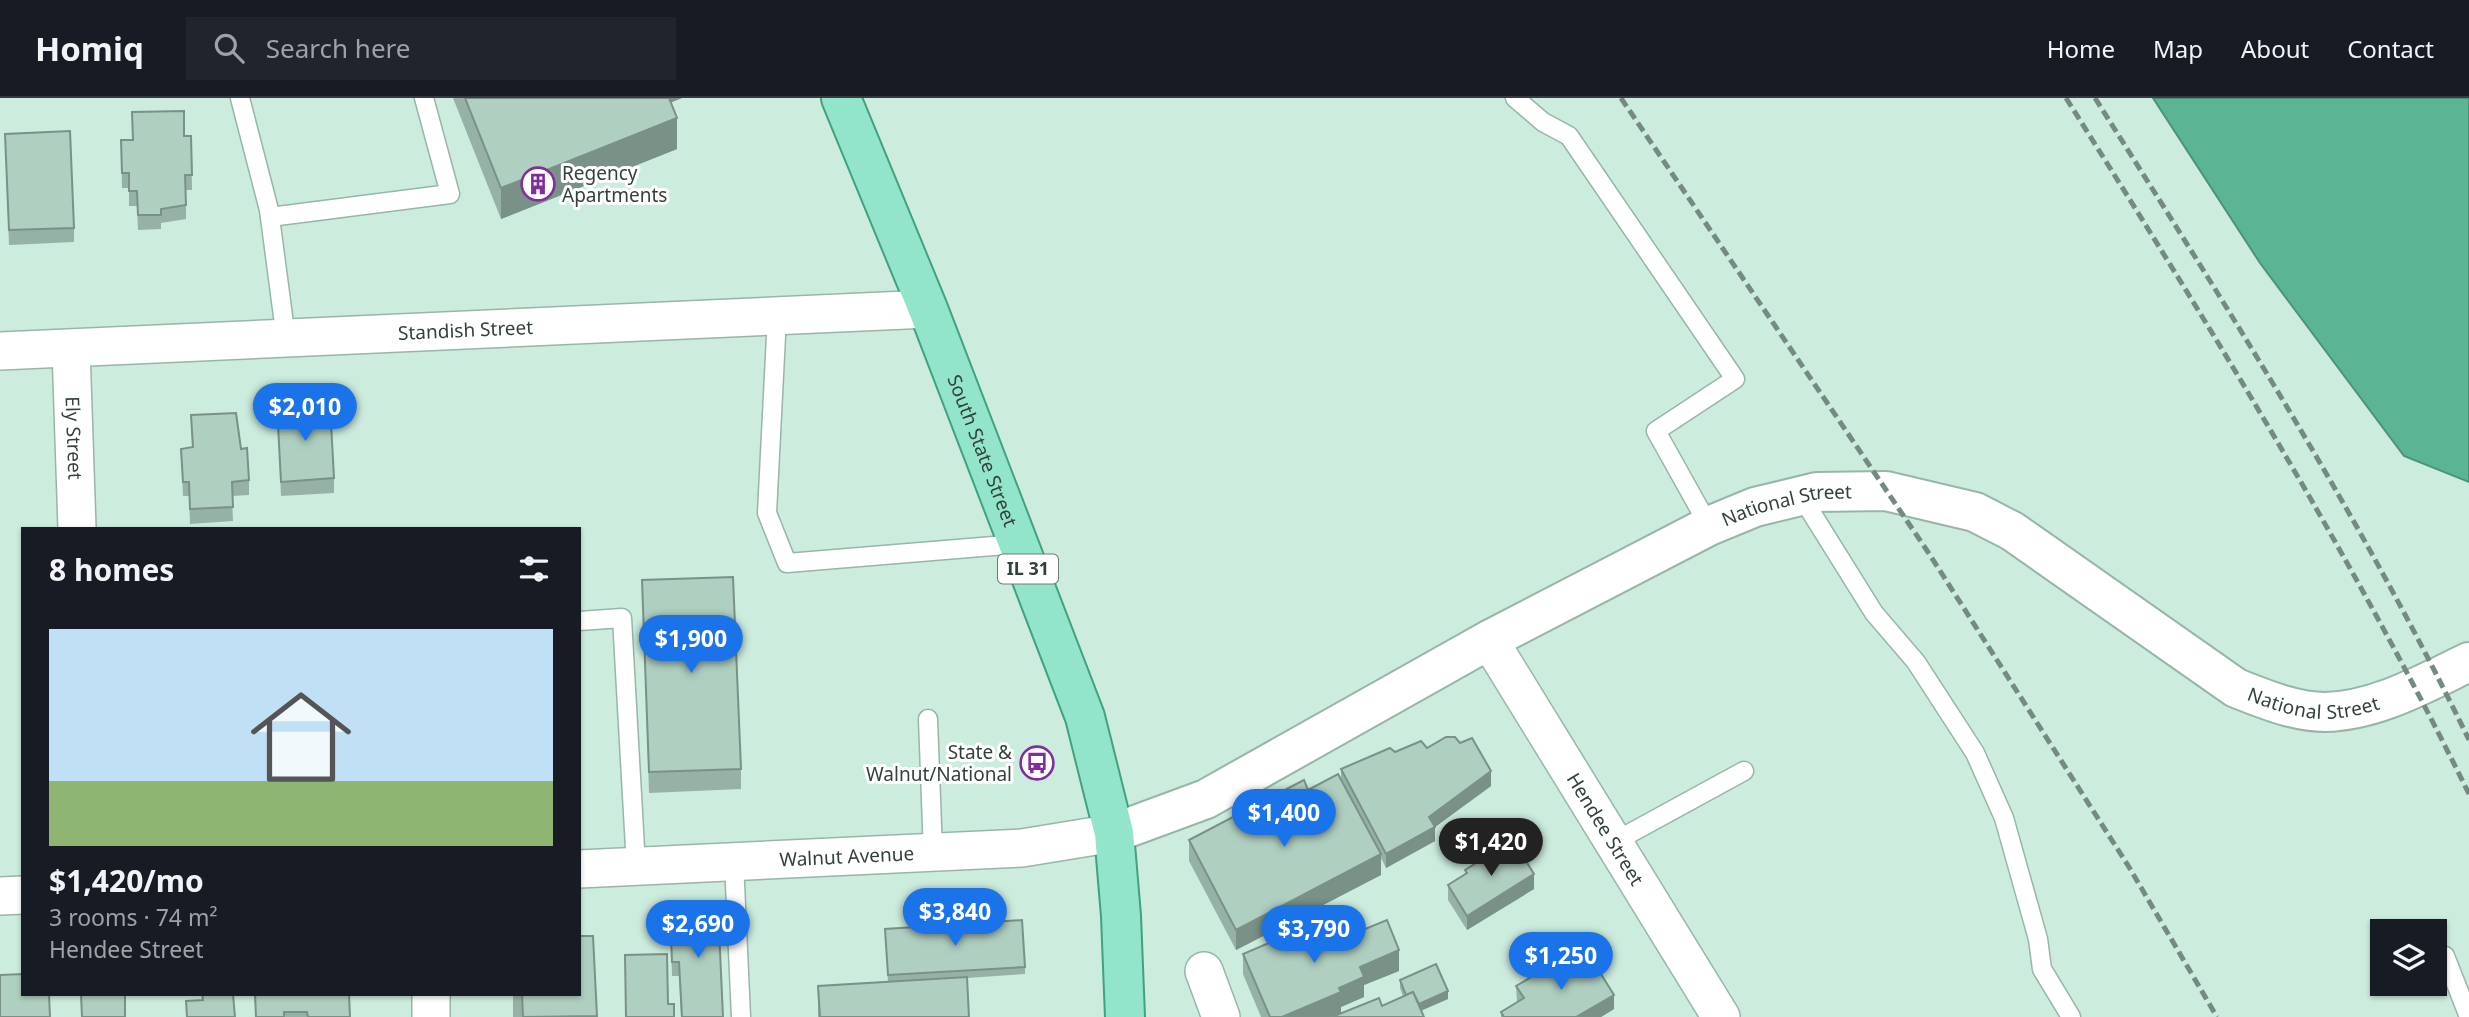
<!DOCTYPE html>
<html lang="en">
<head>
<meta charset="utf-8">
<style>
	body { margin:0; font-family:"Noto Sans",sans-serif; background:#20242c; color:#f1f3f6; height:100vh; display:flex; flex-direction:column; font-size:26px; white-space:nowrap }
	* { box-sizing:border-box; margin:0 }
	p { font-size:23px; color:#9ea1a6 }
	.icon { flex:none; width:38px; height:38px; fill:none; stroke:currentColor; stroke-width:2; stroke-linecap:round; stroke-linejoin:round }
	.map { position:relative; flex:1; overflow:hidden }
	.sheet { position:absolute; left:21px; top:429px; width:560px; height:469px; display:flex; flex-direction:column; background:#171b24; border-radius:0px; box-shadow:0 2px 5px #0004 }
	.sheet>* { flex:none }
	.controls { position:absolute; left:2370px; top:821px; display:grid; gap:14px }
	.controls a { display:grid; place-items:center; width:77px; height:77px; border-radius:0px; background:#171b24; box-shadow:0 2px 5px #0004; font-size:35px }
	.price { position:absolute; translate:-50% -60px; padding:0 16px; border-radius:24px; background:#1a73e8; color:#fff; font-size:23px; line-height:46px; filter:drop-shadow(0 2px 4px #0008) }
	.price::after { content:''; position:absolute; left:50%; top:42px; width:21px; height:16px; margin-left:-10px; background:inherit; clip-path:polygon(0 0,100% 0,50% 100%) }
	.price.selected { background:#222; color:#fff }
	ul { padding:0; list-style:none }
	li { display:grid; align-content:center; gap:14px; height:371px; padding:0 28px }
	li span { display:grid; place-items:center; height:217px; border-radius:0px; color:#555 }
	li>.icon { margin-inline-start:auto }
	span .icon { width:126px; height:126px; fill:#fffc; stroke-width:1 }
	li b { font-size:30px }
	h2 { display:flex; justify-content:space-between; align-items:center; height:84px; padding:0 28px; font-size:30px }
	header { display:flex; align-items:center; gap:42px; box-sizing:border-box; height:98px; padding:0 35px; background:#171b24; border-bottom:2px solid #363941 }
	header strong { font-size:33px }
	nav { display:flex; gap:38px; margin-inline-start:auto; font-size:24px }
	.search { width:490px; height:63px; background:#20242c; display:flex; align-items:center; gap:18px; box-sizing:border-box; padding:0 24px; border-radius:0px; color:#9ea1a6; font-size:26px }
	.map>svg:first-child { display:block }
	.water { fill:#59b593; stroke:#4e9279; stroke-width:2 }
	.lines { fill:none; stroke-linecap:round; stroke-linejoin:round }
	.lane-casing { stroke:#97b6a9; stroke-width:21 }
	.street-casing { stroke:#97b6a9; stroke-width:40 }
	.secondary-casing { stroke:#97b6a9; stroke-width:42 }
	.primary-casing { stroke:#41a181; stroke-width:42 }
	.lane { stroke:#fff; stroke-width:18 }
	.street { stroke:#fff; stroke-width:37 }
	.secondary { stroke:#fff; stroke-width:38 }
	.primary { stroke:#92e5ca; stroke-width:38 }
	.rail { stroke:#758b82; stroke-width:5; stroke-dasharray:10 5; stroke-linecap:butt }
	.wall { fill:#96b2a6 }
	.shaded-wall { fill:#7a9187 }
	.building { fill:#afcfc1; stroke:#7a9187; stroke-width:2 }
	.labels { text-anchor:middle; stroke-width:6; stroke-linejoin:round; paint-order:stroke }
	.shield { fill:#fff; stroke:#707a76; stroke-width:2 }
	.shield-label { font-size:18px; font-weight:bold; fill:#33413b }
	.poi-label { font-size:19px; fill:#33413b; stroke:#fff; text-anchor:start }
	.street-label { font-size:19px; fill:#33413b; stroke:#fff }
</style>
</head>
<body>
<header>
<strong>Homiq</strong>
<div class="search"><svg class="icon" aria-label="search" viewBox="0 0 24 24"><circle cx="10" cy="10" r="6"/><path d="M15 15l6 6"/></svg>Search here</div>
<nav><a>Home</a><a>Map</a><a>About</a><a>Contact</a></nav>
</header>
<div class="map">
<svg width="2469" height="919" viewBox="0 0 2469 919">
	<rect width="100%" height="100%" fill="#ccecde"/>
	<!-- water -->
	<polygon class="water" points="2153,0 2469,0 2469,384 2404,358 2260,165"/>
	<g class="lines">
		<defs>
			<g id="lane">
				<polyline points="240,0 269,112 286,241"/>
				<polyline points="1515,0 1543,24 1569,38 1735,281 1656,333 1709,428"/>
				<polyline points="270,119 450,96 424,0"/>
				<polyline points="777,218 767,415 787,465 1018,446"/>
				<polyline points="1801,398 1874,515 1916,564 1975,655 2004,720 2038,841 2042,871 2071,919"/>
				<polyline points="579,523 622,520 636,768"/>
				<polyline points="928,621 933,755"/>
				<polyline points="1614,744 1744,673"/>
				<polyline points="734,764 741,919"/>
				<polyline points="2445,858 2469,919"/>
			</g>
			<g id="street">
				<path id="s1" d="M 71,251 L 77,430"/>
				<path id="s2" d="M 0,253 L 928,211"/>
				<path id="s3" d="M 1489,542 L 1721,919"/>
				<path id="s4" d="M 579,771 L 1022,750 L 1114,735"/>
				<polyline points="0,798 23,797"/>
				<polyline points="1204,873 1221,919"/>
				<polyline points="431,896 431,919"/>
			</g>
			<g id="secondary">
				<path id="s5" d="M 1114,735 L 1206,701 L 1489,542 L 1709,428 L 1755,409 L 1817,394 L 1886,393 L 1975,414 L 2012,433 L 2236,590 C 2264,601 2295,614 2325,614 C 2376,613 2425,585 2469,564"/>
			</g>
			<g id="primary">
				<path id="s6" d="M 841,0 L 928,211 L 1085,619 L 1114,735 L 1121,818 L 1125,919"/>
			</g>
		</defs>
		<!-- lane casing -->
		<use href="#lane" class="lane-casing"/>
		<!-- street casing -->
		<use href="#street" class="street-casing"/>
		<!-- secondary casing -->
		<use href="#secondary" class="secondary-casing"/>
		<!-- primary casing -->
		<use href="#primary" class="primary-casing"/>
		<!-- lane -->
		<use href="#lane" class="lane"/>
		<!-- street -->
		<use href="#street" class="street"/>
		<!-- secondary -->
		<use href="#secondary" class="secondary"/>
		<!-- primary -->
		<use href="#primary" class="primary"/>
		<!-- rail -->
		<g class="rail">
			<polyline points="1621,0 1928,454 2129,769 2217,919"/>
			<path d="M 2066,0 C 2209,227 2350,454 2469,696"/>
			<path d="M 2095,0 C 2227,209 2361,419 2469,642"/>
		</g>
	</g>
	<!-- wall -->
	<g class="wall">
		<polygon points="453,0 682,0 670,4 677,51 501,121"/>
		<polygon points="5,36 74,130 74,144 9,147"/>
		<polygon points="191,38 192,92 186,92 186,121 161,125 161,131 138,132 137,108 129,108 129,90 122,90 121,42"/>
		<polygon points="277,308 334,380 334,395 281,398"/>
		<polygon points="191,317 241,351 249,382 249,397 232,398 233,423 190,426 189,398 183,398 181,351 192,349"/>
		<polygon points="642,482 741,671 741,691 649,695"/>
		<polygon points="1427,650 1491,688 1435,729 1435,743 1386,770 1381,760 1381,777 1236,852 1189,763 1189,742 1308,692 1341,681 1341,671 1395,654"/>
		<polygon points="1465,772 1534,791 1467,832 1448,802 1448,787 1465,777"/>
		<polygon points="670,811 723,919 681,919 679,878 672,878"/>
		<polygon points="593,838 597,919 513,919 513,896 579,896"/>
		<polygon points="1348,838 1399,873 1364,887 1364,899 1341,909 1341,915 1331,919 1261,919 1243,876 1243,856 1315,842"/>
		<polygon points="885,839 1025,869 1025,876 967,880 969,919 818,919 818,888 888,884"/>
		<polygon points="1564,872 1614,911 1601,919 1501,919 1501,914 1517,904 1516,888"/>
		<polygon points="1400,882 1448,901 1421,912 1382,908 1403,898 1400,890"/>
		<polygon points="254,896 349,896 350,919 256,919"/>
	</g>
	<!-- shaded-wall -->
	<g class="shaded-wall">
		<polygon points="660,0 682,0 660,9"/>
		<polygon points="677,20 677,51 501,121 501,90"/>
		<polygon points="1491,673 1491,688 1435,729 1435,743 1386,770 1386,756 1429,719"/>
		<polygon points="1381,756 1381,777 1236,852 1236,832"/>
		<polygon points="1534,776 1534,791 1467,832 1467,818"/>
		<polygon points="1399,852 1399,873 1364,887 1364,899 1341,909 1341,915 1331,919 1282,919 1339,890 1360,869"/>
		<polygon points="1448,893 1448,901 1416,915 1416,907"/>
		<polygon points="1614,897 1614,911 1601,919 1576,919"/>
	</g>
	<!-- building -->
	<g class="building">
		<polygon points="465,0 669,0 677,20 501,90"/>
		<polygon points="184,13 184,38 191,38 192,77 185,77 186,107 161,111 161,117 138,117 137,93 129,93 129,75 122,75 121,42 133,42 132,14"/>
		<polygon points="70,33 74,130 9,132 5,36"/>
		<polygon points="330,306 334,380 281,384 277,308"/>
		<polygon points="236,315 241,351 247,350 249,382 232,384 233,409 190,411 189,384 183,384 181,351 193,349 191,317"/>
		<polygon points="733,479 741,671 649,674 642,482"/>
		<polygon points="1446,639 1455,639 1460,645 1472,640 1491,673 1429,719 1435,729 1386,756 1341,671 1390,650 1395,654 1421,643 1427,650"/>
		<polygon points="1338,676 1381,756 1236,832 1189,742 1304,682 1308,692"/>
		<polygon points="1513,742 1534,776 1467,818 1448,787 1467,775 1465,772"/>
		<polygon points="718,809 723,919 682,919 679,864 672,864 670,811"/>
		<polygon points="1022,822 1025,869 888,877 885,831"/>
		<polygon points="1387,822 1399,852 1360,869 1364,879 1339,890 1341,894 1282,919 1270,919 1243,856 1309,828 1315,842 1345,830 1348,838"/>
		<polygon points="579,838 593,838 597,918 523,919 522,896 579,896"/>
		<polygon points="667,856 668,906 674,906 674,919 626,919 625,857"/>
		<polygon points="1589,857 1614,897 1576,919 1504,919 1501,914 1524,900 1516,888 1558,863 1564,872"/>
		<polygon points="1436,866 1448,893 1419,906 1413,894 1406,897 1400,882"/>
		<polygon points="23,876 23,896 49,896 50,919 0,919 0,877"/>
		<polygon points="967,879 969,919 820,919 818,888"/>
		<polygon points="1413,894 1424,919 1332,919 1379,900 1382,908"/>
		<polygon points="81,896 125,896 125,919 82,919"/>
		<polygon points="202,896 233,896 235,919 187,919 186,903 203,902"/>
		<polygon points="255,896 349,896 350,919 308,919 307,914 284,914 284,919 256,919"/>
	</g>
	<!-- icons -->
	<defs>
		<symbol id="building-ring" viewBox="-11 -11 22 22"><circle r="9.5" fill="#fff" stroke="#822d9c" stroke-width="1.5"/><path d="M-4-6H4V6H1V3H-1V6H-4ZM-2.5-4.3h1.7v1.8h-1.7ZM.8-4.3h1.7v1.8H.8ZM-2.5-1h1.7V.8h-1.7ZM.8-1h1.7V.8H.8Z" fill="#822d9c"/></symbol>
		<symbol id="bus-ring" viewBox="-11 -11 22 22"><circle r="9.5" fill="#fff" stroke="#822d9c" stroke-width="1.5"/><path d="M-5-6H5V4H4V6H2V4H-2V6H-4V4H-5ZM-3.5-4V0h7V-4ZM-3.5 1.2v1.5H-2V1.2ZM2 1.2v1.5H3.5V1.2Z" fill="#822d9c"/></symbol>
	</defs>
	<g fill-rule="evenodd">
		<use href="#building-ring" x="519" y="67" width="38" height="38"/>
		<use href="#bus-ring" x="1018" y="646" width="38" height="38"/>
	</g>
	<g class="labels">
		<!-- shield labels -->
		<rect class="shield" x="998" y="456.5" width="60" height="29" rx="5"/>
		<g class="shield-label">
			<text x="1028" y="477">IL 31</text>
		</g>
		<!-- poi labels -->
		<g class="poi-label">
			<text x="562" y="82">Regency<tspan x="562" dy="22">Apartments</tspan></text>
			<text x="1012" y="661" text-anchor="end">State &amp;<tspan x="1012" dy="22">Walnut/National</tspan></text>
		</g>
		<!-- street labels -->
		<g class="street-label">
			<text dy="7" stroke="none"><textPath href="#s2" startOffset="466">Standish Street</textPath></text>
			<text dy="7" stroke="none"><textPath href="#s1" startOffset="89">Ely Street</textPath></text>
			<text dy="7" stroke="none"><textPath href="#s6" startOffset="380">South State Street</textPath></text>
			<text dy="7" stroke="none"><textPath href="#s5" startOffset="752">National Street</textPath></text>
			<text dy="7" stroke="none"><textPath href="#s5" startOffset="1340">National Street</textPath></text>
			<text dy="7" stroke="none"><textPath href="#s3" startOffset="222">Hendee Street</textPath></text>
			<text dy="7" stroke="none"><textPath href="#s4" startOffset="268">Walnut Avenue</textPath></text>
		</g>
	</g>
</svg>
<div class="controls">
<a><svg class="icon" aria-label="layers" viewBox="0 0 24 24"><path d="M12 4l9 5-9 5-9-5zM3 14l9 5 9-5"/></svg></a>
</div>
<b class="price" style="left:305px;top:345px">$2,010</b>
<b class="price" style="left:691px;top:577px">$1,900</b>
<b class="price" style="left:1284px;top:751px">$1,400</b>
<b class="price selected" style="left:1491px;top:780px">$1,420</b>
<b class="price" style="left:955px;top:850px">$3,840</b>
<b class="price" style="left:698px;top:862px">$2,690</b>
<b class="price" style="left:1314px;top:867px">$3,790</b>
<b class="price" style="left:1561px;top:894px">$1,250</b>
<section class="sheet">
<h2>8 homes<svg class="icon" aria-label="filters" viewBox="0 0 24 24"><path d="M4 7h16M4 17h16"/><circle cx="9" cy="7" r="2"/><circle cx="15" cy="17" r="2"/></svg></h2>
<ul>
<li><span style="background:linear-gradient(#bfe0f5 70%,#8fb573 0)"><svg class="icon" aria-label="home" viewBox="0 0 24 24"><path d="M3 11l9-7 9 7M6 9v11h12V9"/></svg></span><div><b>$1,420/mo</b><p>3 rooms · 74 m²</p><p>Hendee Street</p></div></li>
</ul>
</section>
</div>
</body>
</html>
